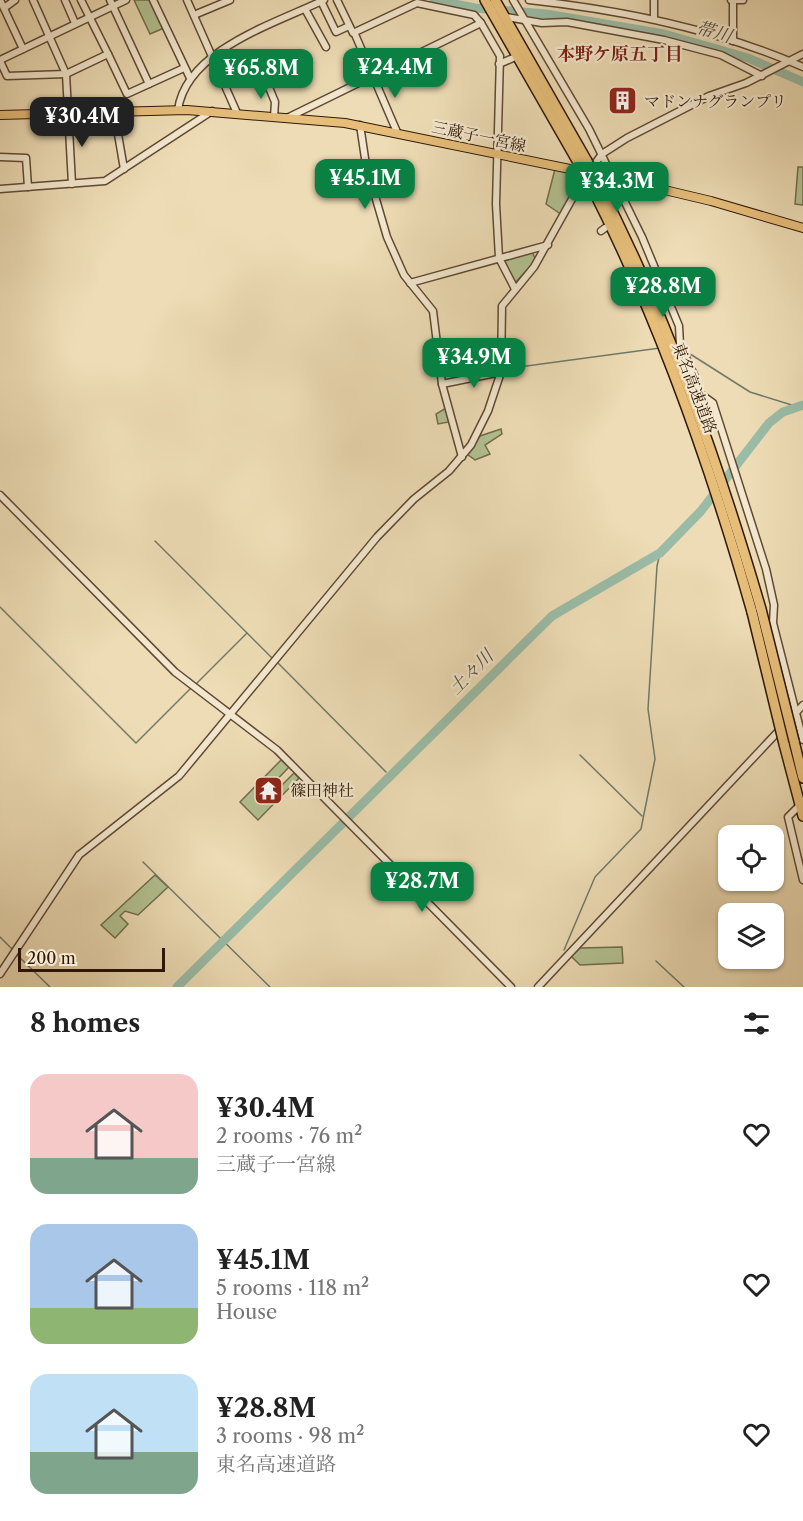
<!DOCTYPE html>
<html lang="en">
<head>
<meta charset="utf-8">
<style>
	body { margin:0; font-family:"Libre Caslon Text","Noto Serif JP",serif; background:#f2f2f2; color:#222; height:100vh; display:flex; flex-direction:column; font-size:22px; white-space:nowrap }
	* { box-sizing:border-box; margin:0 }
	p { font-size:20px; color:#767676 }
	.icon { flex:none; width:33px; height:33px; fill:none; stroke:currentColor; stroke-width:2; stroke-linecap:round; stroke-linejoin:round }
	.map { position:relative; height:987px; overflow:hidden }
	.sheet { display:flex; flex-direction:column; background:#fff; flex:1 }
	.sheet>* { flex:none }
	.tools { position:absolute; left:718px; top:825px; display:grid; gap:12px }
	.tools a { display:grid; place-items:center; width:66px; height:66px; border-radius:12px; background:#fff; box-shadow:0 2px 4px #0004; font-size:30px }
	.scale { position:absolute; left:18px; bottom:15px; width:147px; box-sizing:border-box; padding-left:6px; border:3px solid #301807; border-top:0; font-size:16px; line-height:21px; white-space:nowrap; color:#301807; -webkit-text-stroke:4px #f3e8cf; paint-order:stroke }
	.price { position:absolute; translate:-50% -51px; padding:0 14px; border-radius:12px; background:#0b8043; color:#fff; font-size:20px; line-height:39px; filter:drop-shadow(0 2px 3px #0008) }
	.price::after { content:''; position:absolute; left:50%; top:36px; width:18px; height:14px; margin-left:-9px; background:inherit; clip-path:polygon(0 0,100% 0,50% 100%) }
	.price.selected { background:#222; color:#fff }
	ul { padding:0; list-style:none }
	li { display:flex; align-items:center; gap:18px; height:150px; padding:0 30px }
	li span { display:grid; place-items:center; flex:none; width:168px; height:120px; border-radius:18px; color:#555 }
	li>.icon { margin-inline-start:auto }
	span .icon { width:72px; height:72px; fill:#fffc; stroke-width:1 }
	li b { font-size:26px }
	h2 { display:flex; justify-content:space-between; align-items:center; height:72px; padding:0 30px; font-size:26px }
	.map>svg:first-child { display:block }
	.green { fill:#b3c292; stroke:#726d4c; stroke-width:1.5 }
	.lines { fill:none; stroke-linecap:round; stroke-linejoin:round }
	.stream { stroke:#707a67; stroke-width:1.5 }
	.river { stroke:#9abca7; stroke-width:9 }
	.minor-casing { stroke:#5f4932; stroke-width:9 }
	.major-casing { stroke:#301807; stroke-width:10 }
	.highway-casing { stroke:#301807; stroke-width:12 }
	.minor { stroke:#f3e8cf; stroke-width:6 }
	.major { stroke:#e6be7a; stroke-width:8 }
	.highway { stroke:#e6be7a; stroke-width:9 }
	.highway-bridge-casing { stroke:#301807; stroke-width:12; stroke-linecap:butt }
	.highway-bridge { stroke:#e6be7a; stroke-width:9 }
	.labels { text-anchor:middle; stroke-width:4.5; stroke-linejoin:round; paint-order:stroke }
	.poi-label { font-size:16px; fill:#301807; stroke:#f3e8cf; text-anchor:start }
	.street-label { font-size:16px; fill:#301807; stroke:#f3e8cf }
	.water-label { font-size:18px; font-style:italic; fill:#55513f; stroke:#f3e8cf }
	.neighbourhood-label { font-size:18px; font-weight:bold; fill:#7a1f14; stroke:#f3e8cf }
</style>
</head>
<body>
<div class="map">
<svg width="803" height="987" viewBox="0 0 803 987">
	<rect width="100%" height="100%" fill="#eddcb5"/>
	<filter id="stains"><feTurbulence type="fractalNoise" baseFrequency=".00333" numOctaves="4"/><feColorMatrix values="0 0 0 0 .2 0 0 0 0 .09 0 0 0 0 .02 0 0 0 .5 -.17"/></filter>
	<radialGradient id="worn" r=".72"><stop offset=".6" stop-color="#630" stop-opacity="0"/><stop offset="1" stop-color="#630" stop-opacity=".3"/></radialGradient>
	<!-- green -->
	<g class="green">
		<polygon points="134,0 151,0 164,28 150,34"/>
		<polygon points="798,167 803,167 803,205 795,204"/>
		<polygon points="555,169 567,172 576,188 562,215 546,204"/>
		<polygon points="532,252 536,260 515,283 504,260"/>
		<polygon points="446,408 449,422 438,424 436,414"/>
		<polygon points="501,429 502,434 485,445 490,454 475,460 467,454 480,436"/>
		<polygon points="281,760 289,767 265,792 271,796 294,773 299,778 258,820 240,802"/>
		<polygon points="155,875 168,887 138,915 125,911 120,916 128,924 115,938 101,925"/>
		<polygon points="622,947 623,963 580,965 571,956 580,948"/>
	</g>
	<g class="lines">
		<!-- stream -->
		<g class="stream">
			<polyline points="106,183 187,131"/>
			<polyline points="0,192 77,186"/>
			<polyline points="687,352 750,392 795,406"/>
			<polyline points="505,369 660,348"/>
			<polyline points="155,541 272,658"/>
			<polyline points="0,607 136,743 192,687"/>
			<polyline points="278,663 386,772"/>
			<polyline points="196,684 247,633"/>
			<polyline points="580,755 642,816"/>
			<polyline points="143,862 270,987"/>
			<polyline points="0,937 12,949"/>
			<polyline points="564,950 595,877 641,829 655,759 648,709 657,566 660,553"/>
			<polyline points="15,953 50,987"/>
			<polyline points="656,961 684,987"/>
		</g>
		<!-- river -->
		<g class="river">
			<polyline points="434,0 475,8 546,14 664,34 748,58 803,82"/>
			<polyline points="177,987 552,616 660,553 701,511 769,423 783,412 803,405"/>
		</g>
		<defs>
			<g id="minor">
				<polyline points="0,0 23,49"/>
				<polyline points="33,0 66,74 72,184"/>
				<polyline points="65,0 75,23"/>
				<polyline points="81,0 108,54"/>
				<polyline points="110,0 149,84"/>
				<polyline points="153,0 190,78"/>
				<polyline points="187,0 237,113"/>
				<polyline points="337,0 353,33 417,3 474,15 481,23"/>
				<polyline points="513,0 589,129 642,237 679,326 680,345 695,377 699,393 713,403 766,569 774,605 773,623 803,740"/>
				<path d="M 529,0 C 622,10 717,29 803,67"/>
				<polyline points="731,0 743,0"/>
				<polyline points="733,0 733,41"/>
				<polyline points="321,1 336,32 349,26"/>
				<polyline points="4,8 15,0"/>
				<polyline points="305,9 326,47"/>
				<polyline points="194,15 230,0"/>
				<polyline points="506,17 542,23 567,22 664,40 721,55 762,76"/>
				<polyline points="654,19 654,0"/>
				<polyline points="354,32 397,132"/>
				<polyline points="0,60 126,0"/>
				<polyline points="0,61 7,76 66,74 108,54 127,94 184,68"/>
				<polyline points="499,64 513,58"/>
				<polyline points="266,80 275,102 274,117"/>
				<path d="M 178,110 C 186,50 276,23 324,0"/>
				<polyline points="114,111 124,169"/>
				<polyline points="287,118 481,23 500,56 496,204 499,258 515,289"/>
				<polyline points="360,125 366,165 387,237 404,275 433,311 442,384 462,457"/>
				<polyline points="0,157 26,158 28,187"/>
				<polyline points="0,189 105,181 212,111"/>
				<polyline points="601,231 605,228"/>
				<polyline points="410,283 548,245"/>
				<polyline points="442,384 501,372"/>
				<polyline points="0,495 175,672 277,750 511,987"/>
				<polyline points="797,808 788,817 803,880"/>
				<polyline points="0,974 79,855 179,776 377,537 414,499 449,471 471,445 488,411 501,372 502,306 534,267 581,183 602,154 627,138 709,96 746,83 803,54"/>
				<polyline points="538,987 803,705"/>
			</g>
			<polyline id="major" points="0,115 187,110 345,123 614,178 711,201 803,228"/>
			<g id="highway">
				<polyline points="485,0 579,164"/>
				<polyline points="495,0 587,161"/>
				<path d="M 597,181 C 668,318 718,462 761,609"/>
				<path d="M 589,182 C 659,319 710,464 752,612"/>
				<polyline points="794,741 803,778"/>
				<polyline points="784,744 803,816"/>
			</g>
		</defs>
		<!-- minor casing -->
		<use href="#minor" class="minor-casing"/>
		<!-- major casing -->
		<use href="#major" class="major-casing"/>
		<!-- highway casing -->
		<use href="#highway" class="highway-casing"/>
		<!-- minor -->
		<use href="#minor" class="minor"/>
		<!-- major -->
		<use href="#major" class="major"/>
		<!-- highway -->
		<use href="#highway" class="highway"/>
		<defs>
			<g id="highway-bridge">
				<polyline points="587,161 597,181"/>
				<polyline points="579,164 589,182"/>
				<polyline points="761,609 794,741"/>
				<polyline points="752,612 784,744"/>
			</g>
		</defs>
		<!-- highway-bridge casing -->
		<use href="#highway-bridge" class="highway-bridge-casing"/>
		<!-- highway-bridge -->
		<use href="#highway-bridge" class="highway-bridge"/>
	</g>
	<!-- icons -->
	<defs>
		<symbol id="building-square" viewBox="-11 -11 22 22"><rect x="-9" y="-9" width="18" height="18" rx="4" fill="#8f2418" stroke="#f3e8cf"/><path d="M-4-6H4V6H1V3H-1V6H-4ZM-2.5-4.3h1.7v1.8h-1.7ZM.8-4.3h1.7v1.8H.8ZM-2.5-1h1.7V.8h-1.7ZM.8-1h1.7V.8H.8Z" fill="#fff"/></symbol>
		<symbol id="temple-square" viewBox="-11 -11 22 22"><rect x="-9" y="-9" width="18" height="18" rx="4" fill="#8f2418" stroke="#f3e8cf"/><path d="M0-6L5-2H3V0L6.5 2.5H4V6H1.5V3h-3V6H-4V2.5H-6.5L-3 0V-2H-5Z" fill="#fff"/></symbol>
	</defs>
	<g fill-rule="evenodd">
		<use href="#building-square" x="606" y="84" width="33" height="33"/>
		<use href="#temple-square" x="252" y="774" width="33" height="33"/>
	</g>
	<g class="labels">
		<!-- poi labels -->
		<g class="poi-label">
			<text x="644" y="107">マドンナグランプリ</text>
			<text x="290" y="796">篠田神社</text>
		</g>
		<!-- street labels -->
		<g class="street-label">
			<text transform="translate(479 136) rotate(12)" y="6">三蔵子一宮線</text>
			<text transform="translate(695 388) rotate(69)" y="6">東名高速道路</text>
		</g>
		<!-- water labels -->
		<g class="water-label">
			<text transform="translate(714 32) rotate(16)" y="6">帯川</text>
			<text transform="translate(471 672) rotate(-45)" y="6">土々川</text>
		</g>
		<!-- neighbourhood labels -->
		<g class="neighbourhood-label">
			<text x="620" y="60">本野ケ原五丁目</text>
		</g>
	</g>
	<rect width="100%" height="100%" filter="url(#stains)"/>
	<rect width="100%" height="100%" fill="url(#worn)"/>
</svg>
<div class="tools">
<a><svg class="icon" aria-label="locate" viewBox="0 0 24 24"><circle cx="12" cy="12" r="6"/><path d="M12 2v4M12 18v4M2 12h4M18 12h4"/></svg></a>
<a><svg class="icon" aria-label="layers" viewBox="0 0 24 24"><path d="M12 4l9 5-9 5-9-5zM3 14l9 5 9-5"/></svg></a>
</div>
<div class="scale">200 m</div>
<b class="price" style="left:395px;top:99px">¥24.4M</b>
<b class="price" style="left:261px;top:100px">¥65.8M</b>
<b class="price selected" style="left:82px;top:148px">¥30.4M</b>
<b class="price" style="left:365px;top:210px">¥45.1M</b>
<b class="price" style="left:617px;top:213px">¥34.3M</b>
<b class="price" style="left:663px;top:318px">¥28.8M</b>
<b class="price" style="left:474px;top:389px">¥34.9M</b>
<b class="price" style="left:422px;top:913px">¥28.7M</b>
</div>
<section class="sheet">
<h2>8 homes<svg class="icon" aria-label="filters" viewBox="0 0 24 24"><path d="M4 7h16M4 17h16"/><circle cx="9" cy="7" r="2"/><circle cx="15" cy="17" r="2"/></svg></h2>
<ul>
<li><span style="background:linear-gradient(#f6c9c9 70%,#7fa58c 0)"><svg class="icon" aria-label="home" viewBox="0 0 24 24"><path d="M3 11l9-7 9 7M6 9v11h12V9"/></svg></span><div><b>¥30.4M</b><p>2 rooms · 76 m²</p><p>三蔵子一宮線</p></div><svg class="icon" aria-label="heart" viewBox="0 0 24 24"><path d="M12 20l-8-8c-3-5 5-10 8-4 3-6 11-1 8 4z"/></svg></li>
<li><span style="background:linear-gradient(#a9c7e8 70%,#8fb573 0)"><svg class="icon" aria-label="home" viewBox="0 0 24 24"><path d="M3 11l9-7 9 7M6 9v11h12V9"/></svg></span><div><b>¥45.1M</b><p>5 rooms · 118 m²</p><p>House</p></div><svg class="icon" aria-label="heart" viewBox="0 0 24 24"><path d="M12 20l-8-8c-3-5 5-10 8-4 3-6 11-1 8 4z"/></svg></li>
<li><span style="background:linear-gradient(#bfe0f5 65%,#7fa58c 0)"><svg class="icon" aria-label="home" viewBox="0 0 24 24"><path d="M3 11l9-7 9 7M6 9v11h12V9"/></svg></span><div><b>¥28.8M</b><p>3 rooms · 98 m²</p><p>東名高速道路</p></div><svg class="icon" aria-label="heart" viewBox="0 0 24 24"><path d="M12 20l-8-8c-3-5 5-10 8-4 3-6 11-1 8 4z"/></svg></li>
</ul>
</section>
</body>
</html>
